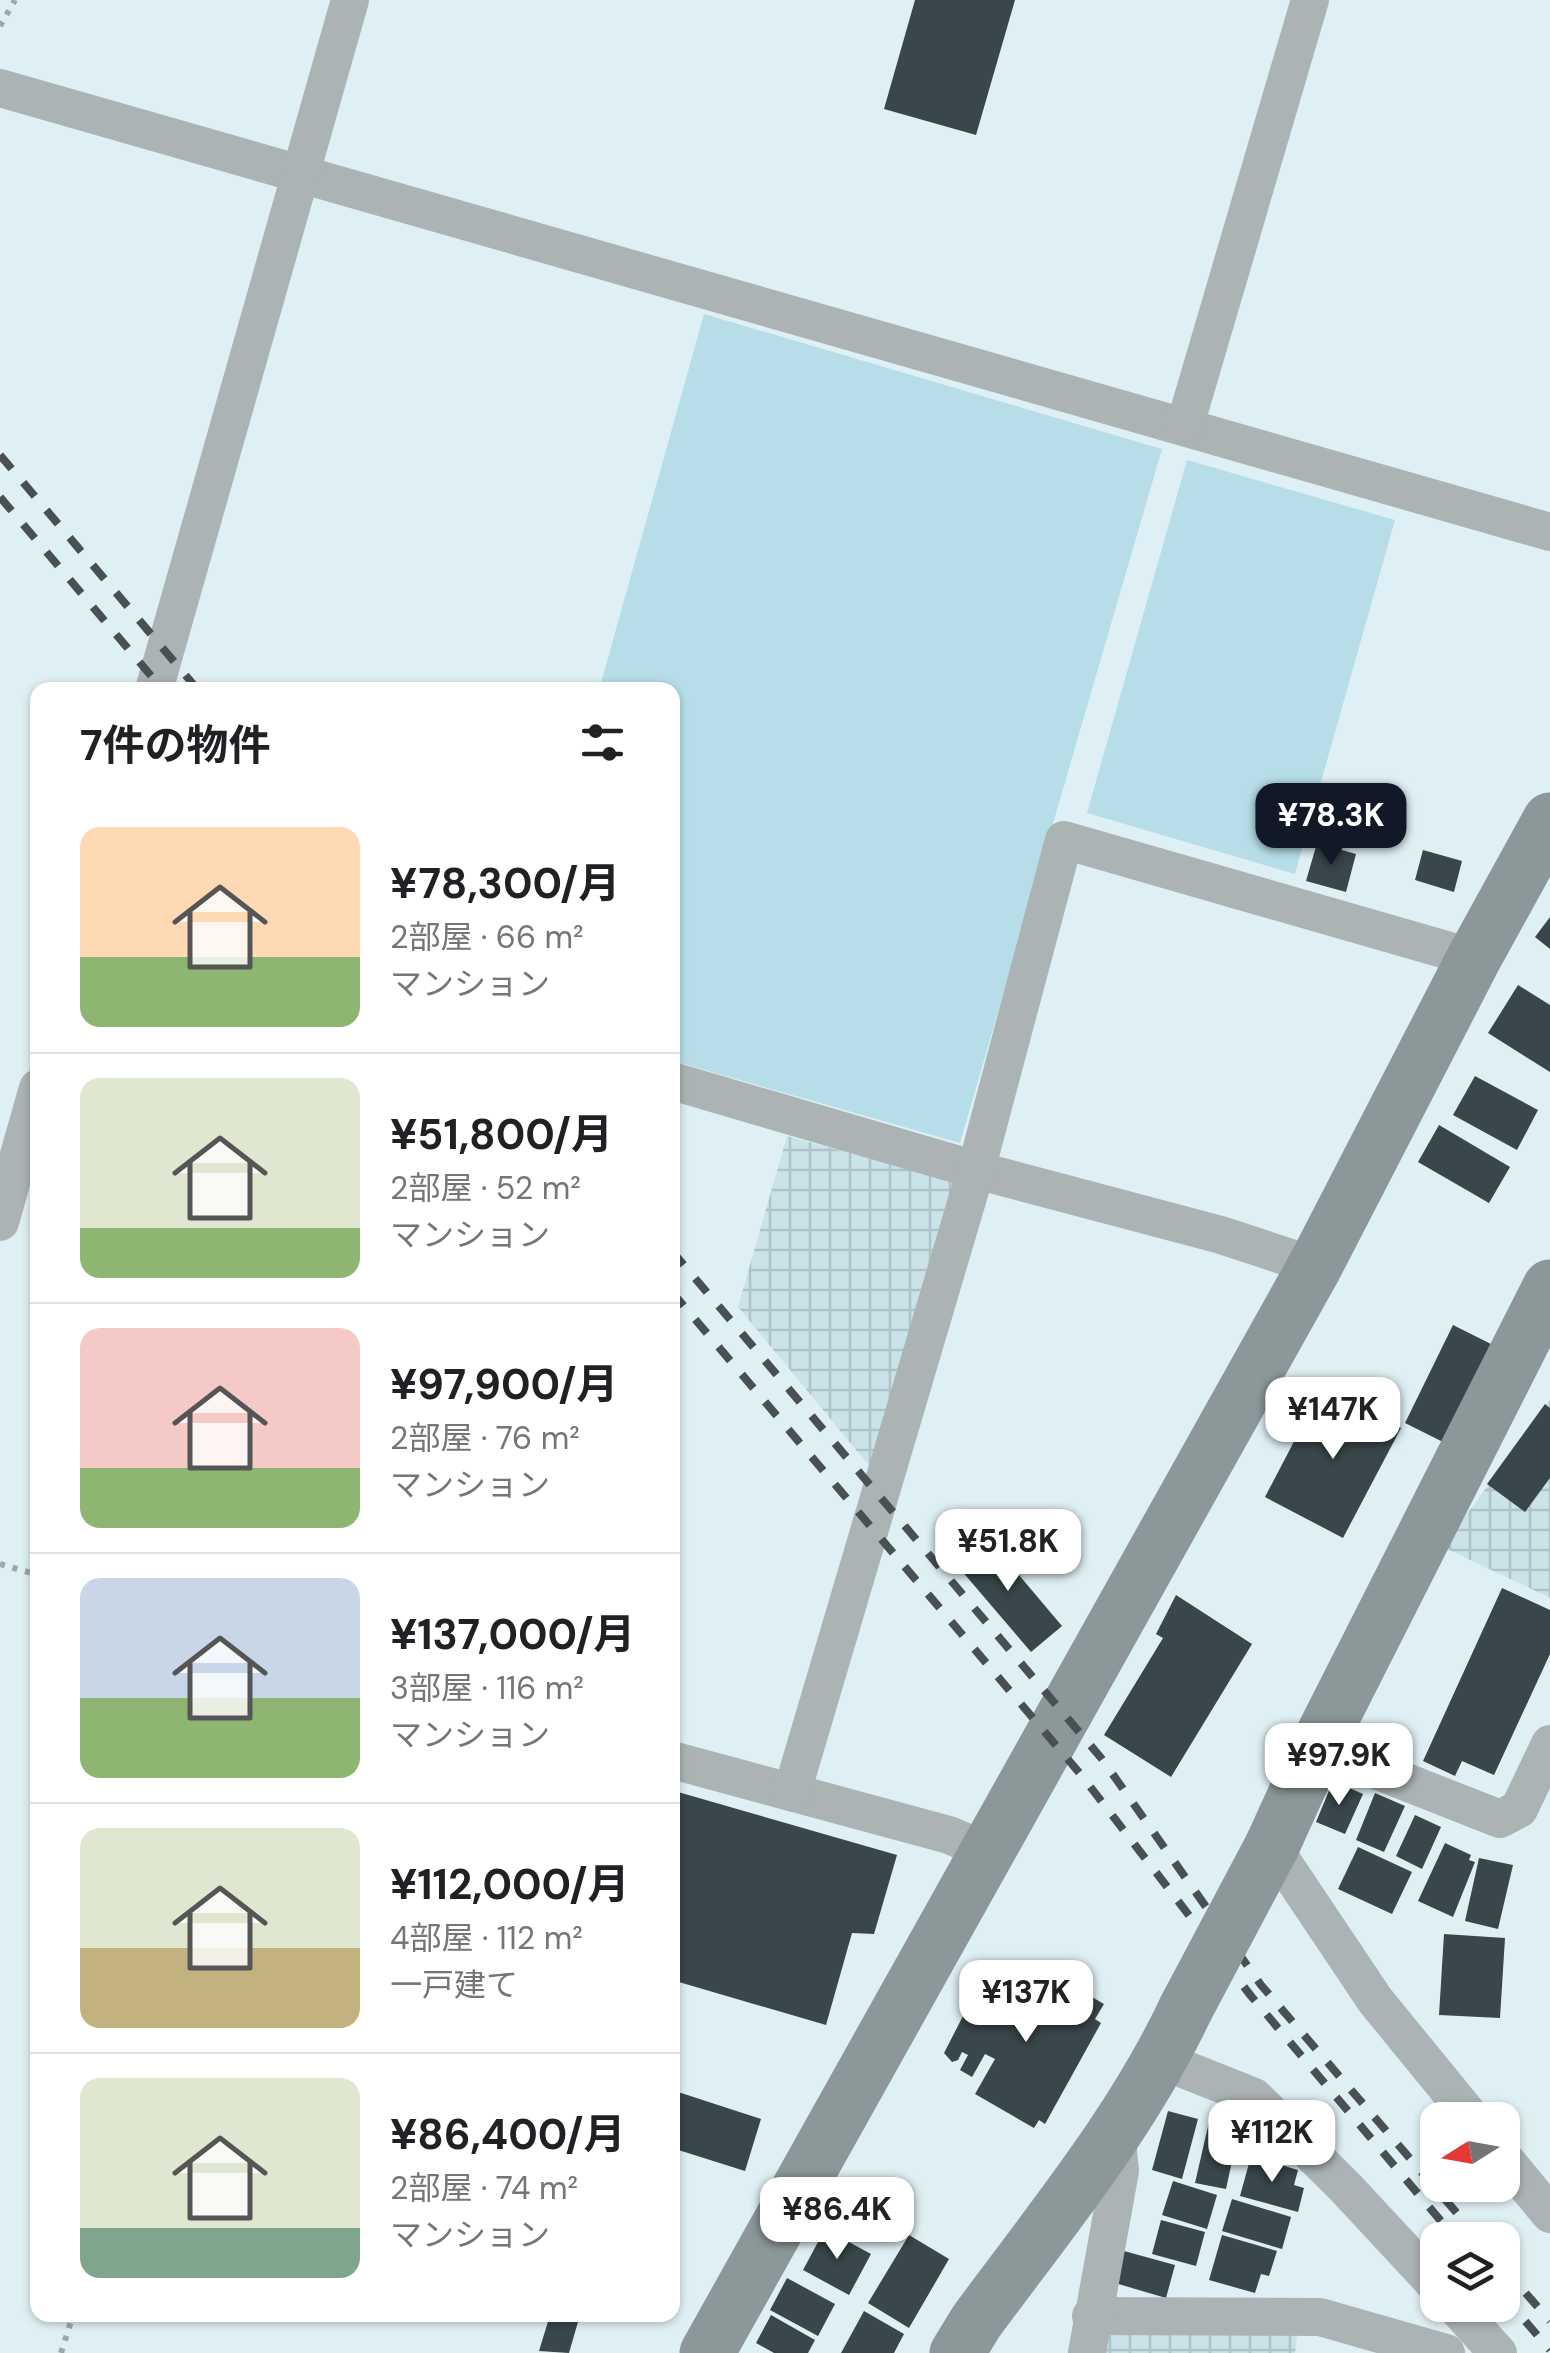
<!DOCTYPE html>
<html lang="ja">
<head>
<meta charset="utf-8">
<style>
	body { margin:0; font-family:"DM Sans","Noto Sans JP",sans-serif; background:#f6f6f6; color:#202124; height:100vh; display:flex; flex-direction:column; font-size:38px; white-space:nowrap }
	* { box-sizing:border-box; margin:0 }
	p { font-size:32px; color:#757577 }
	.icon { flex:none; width:55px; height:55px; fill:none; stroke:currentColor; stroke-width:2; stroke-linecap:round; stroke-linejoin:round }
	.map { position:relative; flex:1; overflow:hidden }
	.panel { position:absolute; left:30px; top:682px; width:650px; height:1640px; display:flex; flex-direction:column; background:#fff; border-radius:20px; box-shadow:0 2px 8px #0004 }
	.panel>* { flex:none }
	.needle { width:65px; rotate:259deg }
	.buttons { position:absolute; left:1420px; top:2102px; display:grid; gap:20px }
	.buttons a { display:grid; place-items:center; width:100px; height:100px; border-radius:20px; background:#fff; box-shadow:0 2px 8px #0004; font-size:50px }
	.price { position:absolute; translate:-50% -85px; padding:0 22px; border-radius:20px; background:#fff; color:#222; font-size:32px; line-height:65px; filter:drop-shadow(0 2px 5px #0008) }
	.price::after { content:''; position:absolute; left:50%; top:60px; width:30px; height:22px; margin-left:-15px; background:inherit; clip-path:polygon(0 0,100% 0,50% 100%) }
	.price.active { background:#111827; color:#fff }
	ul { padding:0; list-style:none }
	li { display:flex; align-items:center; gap:30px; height:250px; padding:0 50px }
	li+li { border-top:2px solid #e0e0e0 }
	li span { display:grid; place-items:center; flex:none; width:280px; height:200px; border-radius:20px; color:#555 }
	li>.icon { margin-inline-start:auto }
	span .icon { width:120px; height:120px; fill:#fffc; stroke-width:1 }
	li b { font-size:42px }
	h2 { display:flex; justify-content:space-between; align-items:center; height:120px; padding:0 50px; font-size:42px }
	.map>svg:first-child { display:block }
	.industrial { fill:url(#industrial-grid) }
	.grass { fill:#b7dee8 }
	.building { fill:#39464a }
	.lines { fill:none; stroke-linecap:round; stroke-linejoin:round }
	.path { stroke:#9ba8ab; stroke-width:6; stroke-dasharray:5 8; stroke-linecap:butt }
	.street { stroke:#acb3b5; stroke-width:38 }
	.secondary { stroke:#8c979a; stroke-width:55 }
	.rail { stroke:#485052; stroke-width:8; stroke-dasharray:18 18; stroke-linecap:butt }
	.secondary-bridge { stroke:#8c979a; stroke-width:55 }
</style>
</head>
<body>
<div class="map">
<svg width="1550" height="2353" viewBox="0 0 1550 2353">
	<defs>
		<pattern id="industrial-grid" width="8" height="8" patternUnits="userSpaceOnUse" patternTransform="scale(2.5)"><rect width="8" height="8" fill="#c9e3e9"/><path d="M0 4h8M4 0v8" fill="none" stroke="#adc3c8"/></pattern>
	</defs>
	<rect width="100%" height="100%" fill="#dff0f5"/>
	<!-- industrial -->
	<g class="industrial">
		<polygon points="787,1136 954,1181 871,1468 738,1307"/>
		<polygon points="1550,1400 1550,1598 1443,1547"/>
		<polygon points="1099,2323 1299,2323 1295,2353 1098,2353"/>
	</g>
	<!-- grass -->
	<g class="grass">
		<polygon points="704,314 1162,449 960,1143 673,1061 672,690 599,690"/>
		<polygon points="1187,460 1395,520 1295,874 1087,813"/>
	</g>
	<!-- building -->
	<g class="building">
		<polygon points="915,0 1015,0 976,135 884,109"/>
		<polygon points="1317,843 1356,854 1346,892 1306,881"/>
		<polygon points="1423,850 1462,861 1454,892 1415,880"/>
		<polygon points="1550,917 1550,949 1535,937"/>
		<polygon points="1518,985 1550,1005 1550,1072 1488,1033"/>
		<polygon points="1475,1076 1538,1110 1517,1150 1453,1115"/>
		<polygon points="1439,1125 1510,1167 1489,1203 1418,1162"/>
		<polygon points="1453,1325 1493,1345 1445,1443 1405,1423"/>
		<polygon points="1323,1386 1401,1428 1343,1538 1265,1497"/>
		<polygon points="1545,1404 1550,1408 1550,1478 1525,1512 1487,1484"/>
		<polygon points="986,1536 1062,1626 1031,1652 955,1563"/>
		<polygon points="1502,1588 1550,1610 1550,1654 1494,1775 1462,1761 1455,1776 1423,1761"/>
		<polygon points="1176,1595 1252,1644 1171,1777 1104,1735 1163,1638 1156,1634"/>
		<polygon points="1333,1781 1363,1794 1345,1834 1316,1822"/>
		<polygon points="678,1792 897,1855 874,1934 852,1933 826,2025 672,1980 672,1810"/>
		<polygon points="1375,1793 1405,1806 1384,1852 1356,1840"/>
		<polygon points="1415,1815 1441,1827 1422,1869 1396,1856"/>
		<polygon points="1445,1843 1471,1855 1469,1860 1475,1862 1453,1917 1418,1901"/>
		<polygon points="1358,1847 1412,1872 1392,1914 1338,1889"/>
		<polygon points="1479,1858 1513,1865 1498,1929 1465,1921"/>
		<polygon points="1444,1934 1505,1938 1500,2018 1439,2015"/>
		<polygon points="1040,1979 1068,1991 1071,1985 1104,2004 1095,2019 1101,2023 1045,2124 1039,2120 1034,2128 975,2094 995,2059 985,2054 972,2077 960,2070 968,2055 962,2052 958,2060 952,2062 944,2053 979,1985 985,1988 988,1982 996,1980 1028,1999"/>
		<polygon points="672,2090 761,2119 745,2171 672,2148"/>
		<polygon points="1168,2111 1198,2119 1182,2179 1152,2170"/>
		<polygon points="1209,2122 1239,2129 1226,2189 1195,2183"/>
		<polygon points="1251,2156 1298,2170 1294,2185 1304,2188 1298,2212 1240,2196"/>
		<polygon points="1173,2181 1217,2195 1207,2229 1162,2215"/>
		<polygon points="1232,2199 1291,2217 1282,2249 1222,2231"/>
		<polygon points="1161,2220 1205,2232 1196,2266 1152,2254"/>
		<polygon points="825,2229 871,2254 849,2295 803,2270"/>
		<polygon points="909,2235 949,2259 909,2328 868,2303"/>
		<polygon points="1222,2235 1277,2251 1269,2276 1261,2274 1255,2293 1209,2280"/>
		<polygon points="1124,2251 1175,2265 1166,2298 1115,2283"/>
		<polygon points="787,2278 835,2304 818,2336 770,2310"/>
		<polygon points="864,2311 904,2334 894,2353 841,2353"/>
		<polygon points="550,2315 580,2315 569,2353 539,2351"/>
		<polygon points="771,2315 815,2340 808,2353 774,2353 756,2343"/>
	</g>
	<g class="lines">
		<!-- path -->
		<g class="path">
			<polyline points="0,26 15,0"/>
			<polyline points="0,1564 38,1575"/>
			<polyline points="61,2353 73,2315"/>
		</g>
		<!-- street -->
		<g class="street">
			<polyline points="0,88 1550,532"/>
			<polyline points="1185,425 1310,0"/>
			<polyline points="154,690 350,0"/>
			<polyline points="672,1081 976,1170 1221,1235 1315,1266"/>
			<polyline points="0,1222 38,1088"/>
			<polyline points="1317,1747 1500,1819 1519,1809 1550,1744"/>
			<polyline points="672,1760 949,1835 989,1852"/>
			<polyline points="792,1792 976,1170 1064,840 1474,958"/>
			<polyline points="1272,1846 1375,2000 1473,2120"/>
			<polyline points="1161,2060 1254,2097 1345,2187 1438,2287"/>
			<polyline points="1502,2156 1550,2214"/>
			<polyline points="1454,2305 1498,2353"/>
			<polyline points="1091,2316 1320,2317 1446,2353"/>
			<polyline points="1087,2353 1120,2171 1116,2131"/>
		</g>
		<!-- secondary -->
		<g class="secondary">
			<polyline points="1272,1846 1317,1747 1550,1287"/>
			<polyline points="707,2353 1315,1266 1474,958 1550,820"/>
			<path d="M 957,2353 L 976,2322 C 1051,2220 1132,2123 1186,2008"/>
		</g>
		<!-- rail -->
		<g class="rail">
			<polyline points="0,455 198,690"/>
			<polyline points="0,497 163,690"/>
			<polyline points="672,1251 1102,1759 1261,1985 1480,2240"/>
			<polyline points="672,1292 1082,1776 1251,1996 1457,2240"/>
			<polyline points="1502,2266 1550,2321"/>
			<polyline points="1502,2294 1550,2350"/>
		</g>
		<!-- secondary-bridge -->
		<polyline class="secondary-bridge" points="1186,2008 1272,1846"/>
	</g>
</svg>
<div class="buttons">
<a><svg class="needle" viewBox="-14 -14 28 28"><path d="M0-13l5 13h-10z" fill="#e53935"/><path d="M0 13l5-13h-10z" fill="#757577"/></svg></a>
<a><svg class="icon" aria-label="layers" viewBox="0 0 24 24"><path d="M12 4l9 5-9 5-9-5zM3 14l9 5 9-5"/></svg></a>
</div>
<b class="price active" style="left:1331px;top:868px">¥78.3K</b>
<b class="price" style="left:1333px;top:1462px">¥147K</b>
<b class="price" style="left:1008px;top:1594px">¥51.8K</b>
<b class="price" style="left:1339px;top:1808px">¥97.9K</b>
<b class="price" style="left:1026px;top:2045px">¥137K</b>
<b class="price" style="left:1272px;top:2185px">¥112K</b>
<b class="price" style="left:837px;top:2262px">¥86.4K</b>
<section class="panel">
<h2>7件の物件<svg class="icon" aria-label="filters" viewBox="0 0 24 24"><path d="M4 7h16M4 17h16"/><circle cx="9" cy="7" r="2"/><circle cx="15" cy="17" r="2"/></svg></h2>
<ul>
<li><span style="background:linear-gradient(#ffd9b3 65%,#8fb573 0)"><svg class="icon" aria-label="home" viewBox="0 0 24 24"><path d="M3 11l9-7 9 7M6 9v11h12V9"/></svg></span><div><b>¥78,300/月</b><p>2部屋 · 66 m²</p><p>マンション</p></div></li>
<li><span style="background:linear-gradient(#dfe7d0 75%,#8fb573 0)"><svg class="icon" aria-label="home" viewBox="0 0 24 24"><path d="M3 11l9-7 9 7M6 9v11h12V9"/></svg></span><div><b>¥51,800/月</b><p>2部屋 · 52 m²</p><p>マンション</p></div></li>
<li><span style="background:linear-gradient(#f6c9c9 70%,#8fb573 0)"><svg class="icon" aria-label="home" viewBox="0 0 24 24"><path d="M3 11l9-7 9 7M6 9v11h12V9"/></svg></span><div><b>¥97,900/月</b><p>2部屋 · 76 m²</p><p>マンション</p></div></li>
<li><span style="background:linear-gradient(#c9d6e8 60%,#8fb573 0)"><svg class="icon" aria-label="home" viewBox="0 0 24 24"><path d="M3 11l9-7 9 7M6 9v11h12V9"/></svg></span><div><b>¥137,000/月</b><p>3部屋 · 116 m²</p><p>マンション</p></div></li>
<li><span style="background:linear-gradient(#dfe7d0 60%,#c2b280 0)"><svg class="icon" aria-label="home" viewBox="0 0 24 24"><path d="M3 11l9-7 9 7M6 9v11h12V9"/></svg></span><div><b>¥112,000/月</b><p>4部屋 · 112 m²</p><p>一戸建て</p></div></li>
<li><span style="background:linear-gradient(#dfe7d0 75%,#7fa58c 0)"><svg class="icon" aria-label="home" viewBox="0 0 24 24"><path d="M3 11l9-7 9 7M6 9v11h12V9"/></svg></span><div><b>¥86,400/月</b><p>2部屋 · 74 m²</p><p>マンション</p></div></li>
</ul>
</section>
</div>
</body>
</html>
